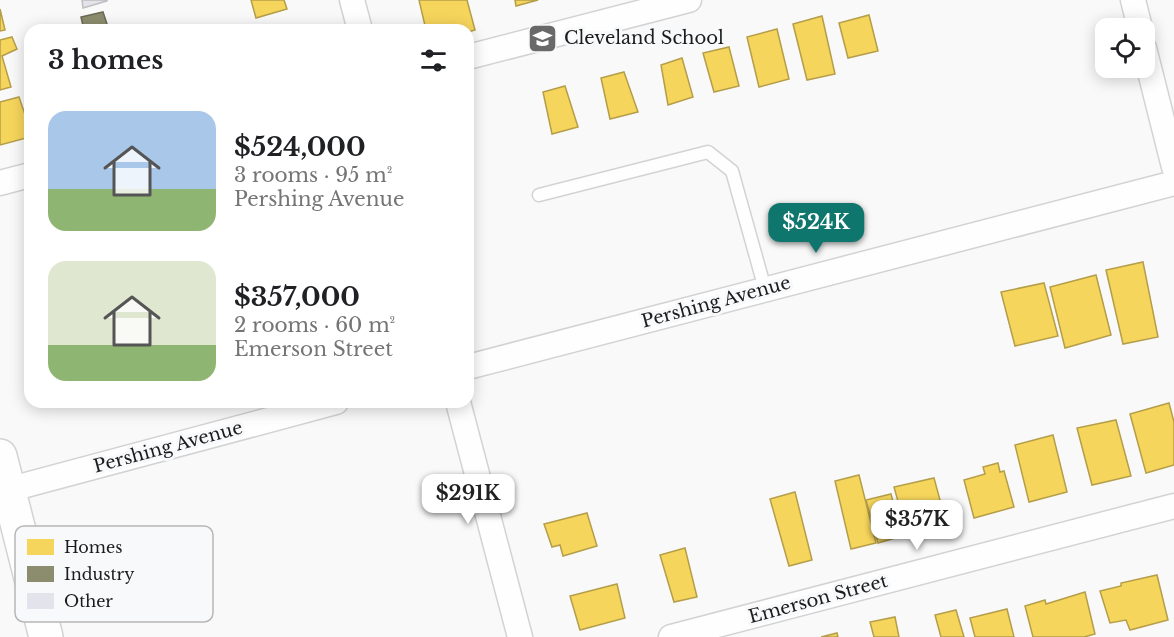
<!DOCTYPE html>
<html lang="en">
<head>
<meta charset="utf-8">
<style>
	body { margin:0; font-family:"Libre Baskerville",serif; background:#f2f2f2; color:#202124; height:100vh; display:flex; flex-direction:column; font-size:22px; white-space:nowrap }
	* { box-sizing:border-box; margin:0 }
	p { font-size:20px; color:#757577 }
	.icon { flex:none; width:33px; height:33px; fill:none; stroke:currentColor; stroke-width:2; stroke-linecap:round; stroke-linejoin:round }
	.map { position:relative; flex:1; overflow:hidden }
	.side { position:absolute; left:24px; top:24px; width:450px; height:384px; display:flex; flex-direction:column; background:#fff; border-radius:18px; box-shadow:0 3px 15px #0003 }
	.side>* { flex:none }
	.tools { position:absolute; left:1095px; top:18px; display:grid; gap:12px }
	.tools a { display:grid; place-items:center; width:60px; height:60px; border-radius:12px; background:#fff; box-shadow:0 3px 15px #0003; font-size:30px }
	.price { position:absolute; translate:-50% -51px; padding:0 14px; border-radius:12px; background:#fff; color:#222; font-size:20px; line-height:39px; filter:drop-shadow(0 2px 3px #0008) }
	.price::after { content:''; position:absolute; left:50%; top:36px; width:18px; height:14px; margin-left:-9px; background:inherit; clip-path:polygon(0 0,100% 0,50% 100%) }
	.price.active { background:#0f766e; color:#fff }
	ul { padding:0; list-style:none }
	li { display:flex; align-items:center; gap:18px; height:150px; padding:0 24px }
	li span { display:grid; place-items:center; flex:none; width:168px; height:120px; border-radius:18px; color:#555 }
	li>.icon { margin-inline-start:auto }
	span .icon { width:72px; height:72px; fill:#fffc; stroke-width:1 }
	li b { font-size:26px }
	h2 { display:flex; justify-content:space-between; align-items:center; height:72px; padding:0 24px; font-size:26px }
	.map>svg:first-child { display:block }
	.homes { fill:#f6d55c; stroke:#b59e49; stroke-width:1.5 }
	.industry { fill:#8c8c6e; stroke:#6a6a56; stroke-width:1.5 }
	.building { fill:#e3e3eb; stroke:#bebebf; stroke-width:1.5 }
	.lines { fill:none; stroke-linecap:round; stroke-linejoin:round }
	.lane-casing { stroke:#d3d3d4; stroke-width:15 }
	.street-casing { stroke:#d3d3d4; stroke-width:27 }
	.secondary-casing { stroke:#d3d3d4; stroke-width:36 }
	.lane { stroke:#fefefe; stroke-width:12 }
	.street { stroke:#fefefe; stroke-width:24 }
	.secondary { stroke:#fefefe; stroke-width:33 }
	.labels { text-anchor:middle; stroke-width:6; stroke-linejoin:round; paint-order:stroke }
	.poi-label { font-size:18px; fill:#1c1c1d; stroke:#f8f9fb; text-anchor:start }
	.street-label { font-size:18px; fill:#1c1c1d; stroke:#f8f9fb }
	.key { fill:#f8f9fb; stroke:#b6b7b8; stroke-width:1.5 }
	.key-label { font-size:16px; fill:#1c1c1d }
</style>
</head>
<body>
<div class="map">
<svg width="1174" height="637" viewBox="0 0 1174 637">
	<rect width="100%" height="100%" fill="#f9f9fa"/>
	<!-- homes -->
	<g class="homes">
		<polygon points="251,0 284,0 287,9 256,18"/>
		<polygon points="419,0 467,0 475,30 468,32 468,30 426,30"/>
		<polygon points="515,0 538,0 516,6"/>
		<polygon points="0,9 5,30 0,31"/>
		<polygon points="869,15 878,51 848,58 839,23"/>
		<polygon points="822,16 835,74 807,80 793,24"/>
		<polygon points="777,29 789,79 759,87 747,37"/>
		<polygon points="12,37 17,49 2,56 11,87 0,90 0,40"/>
		<polygon points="729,47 739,86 714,92 703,53"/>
		<polygon points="682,58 693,97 668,105 661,65"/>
		<polygon points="624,72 638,112 610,119 601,78"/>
		<polygon points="565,86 578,127 552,134 543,92"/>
		<polygon points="19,97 30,129 30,137 0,145 0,102"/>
		<polygon points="1143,262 1158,337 1123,344 1106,270"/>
		<polygon points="1096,275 1111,335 1065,348 1050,287"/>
		<polygon points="1044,283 1058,336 1015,346 1001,292"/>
		<polygon points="1169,403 1174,422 1174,465 1146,473 1130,414"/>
		<polygon points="1116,420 1131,476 1092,485 1077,428"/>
		<polygon points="1053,435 1067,492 1029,502 1015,445"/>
		<polygon points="998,463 1000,472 1004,471 1014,507 974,518 964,480 985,474 983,467"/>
		<polygon points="859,475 876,543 851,549 835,481"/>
		<polygon points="934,478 947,526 908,537 894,487"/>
		<polygon points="795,492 812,560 789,566 770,499"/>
		<polygon points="891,494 902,536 878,543 866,500"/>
		<polygon points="587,513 597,546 563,556 560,545 552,547 544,524"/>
		<polygon points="685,548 697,597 674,602 660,555"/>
		<polygon points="1157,575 1168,620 1130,630 1126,620 1110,623 1100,591 1121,586 1121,583"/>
		<polygon points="617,584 625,618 580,630 570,596"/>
		<polygon points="1085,592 1095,634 1084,637 1033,637 1025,606 1045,600 1046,604"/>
		<polygon points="1007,609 1014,637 975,637 970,618"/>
		<polygon points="956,610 964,637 941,637 935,615"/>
		<polygon points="895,617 899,637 874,637 870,622"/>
		<polygon points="837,633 838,637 821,637"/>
	</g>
	<!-- industry -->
	<polygon class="industry" points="103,12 109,30 84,30 81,17"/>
	<!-- building -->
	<polygon class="building" points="82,0 107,0 107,1 83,8"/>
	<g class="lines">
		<defs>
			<polyline id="lane" points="539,195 708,152 732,171 765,289"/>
			<g id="street">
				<polyline points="352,0 360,30"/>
				<polyline points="1133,0 1140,28"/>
				<polyline points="1144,48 1174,167"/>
				<polyline points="468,57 689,0"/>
				<polyline points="0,183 30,175"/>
				<polyline points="468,367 1174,183"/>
				<polyline points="458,402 520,637"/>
				<polyline points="0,492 336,402"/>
				<polyline points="671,637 1174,506"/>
			</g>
			<polyline id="secondary" points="0,456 46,637"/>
		</defs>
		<!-- lane casing -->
		<use href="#lane" class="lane-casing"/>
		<!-- street casing -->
		<use href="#street" class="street-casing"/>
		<!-- secondary casing -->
		<use href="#secondary" class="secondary-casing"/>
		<!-- lane -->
		<use href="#lane" class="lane"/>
		<!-- street -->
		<use href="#street" class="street"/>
		<!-- secondary -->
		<use href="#secondary" class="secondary"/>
	</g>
	<!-- icons -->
	<defs>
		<symbol id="school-square" viewBox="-11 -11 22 22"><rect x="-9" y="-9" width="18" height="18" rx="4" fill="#69696a" stroke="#f8f9fb"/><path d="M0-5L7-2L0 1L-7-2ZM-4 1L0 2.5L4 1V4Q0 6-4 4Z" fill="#fff"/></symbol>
	</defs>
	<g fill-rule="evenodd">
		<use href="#school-square" x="526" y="22" width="33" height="33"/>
	</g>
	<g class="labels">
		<!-- poi labels -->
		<g class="poi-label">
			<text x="564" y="44">Cleveland School</text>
		</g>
		<!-- street labels -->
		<g class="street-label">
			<text transform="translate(716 302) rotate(-15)" y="6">Pershing Avenue</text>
			<text transform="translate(168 447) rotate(-15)" y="6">Pershing Avenue</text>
			<text transform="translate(818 599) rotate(-15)" y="6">Emerson Street</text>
		</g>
	</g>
	<!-- legend -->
	<rect x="15" y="526" width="198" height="96" rx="9" class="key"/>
	<rect x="27" y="539" width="27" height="16" fill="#f6d55c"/>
	<rect x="27" y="566" width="27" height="16" fill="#8c8c6e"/>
	<rect x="27" y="593" width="27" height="16" fill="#e3e3eb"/>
	<g class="key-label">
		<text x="64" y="553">Homes</text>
		<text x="64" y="580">Industry</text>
		<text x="64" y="607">Other</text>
	</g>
</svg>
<div class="tools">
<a><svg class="icon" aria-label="locate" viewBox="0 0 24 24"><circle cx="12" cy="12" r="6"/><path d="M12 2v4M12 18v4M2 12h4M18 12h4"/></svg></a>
</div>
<b class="price active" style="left:816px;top:254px">$524K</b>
<b class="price" style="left:468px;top:525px">$291K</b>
<b class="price" style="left:917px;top:551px">$357K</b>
<section class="side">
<h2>3 homes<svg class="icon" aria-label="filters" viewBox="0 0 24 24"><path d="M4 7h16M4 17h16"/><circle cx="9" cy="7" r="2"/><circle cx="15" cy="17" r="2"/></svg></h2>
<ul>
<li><span style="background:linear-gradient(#a9c7e8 65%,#8fb573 0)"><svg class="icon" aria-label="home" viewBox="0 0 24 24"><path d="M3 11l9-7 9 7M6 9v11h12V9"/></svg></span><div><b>$524,000</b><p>3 rooms · 95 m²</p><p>Pershing Avenue</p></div></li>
<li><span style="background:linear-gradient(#dfe7d0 70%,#8fb573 0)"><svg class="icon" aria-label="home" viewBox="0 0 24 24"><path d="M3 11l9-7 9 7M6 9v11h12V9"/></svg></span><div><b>$357,000</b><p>2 rooms · 60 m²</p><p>Emerson Street</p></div></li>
</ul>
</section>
</div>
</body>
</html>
